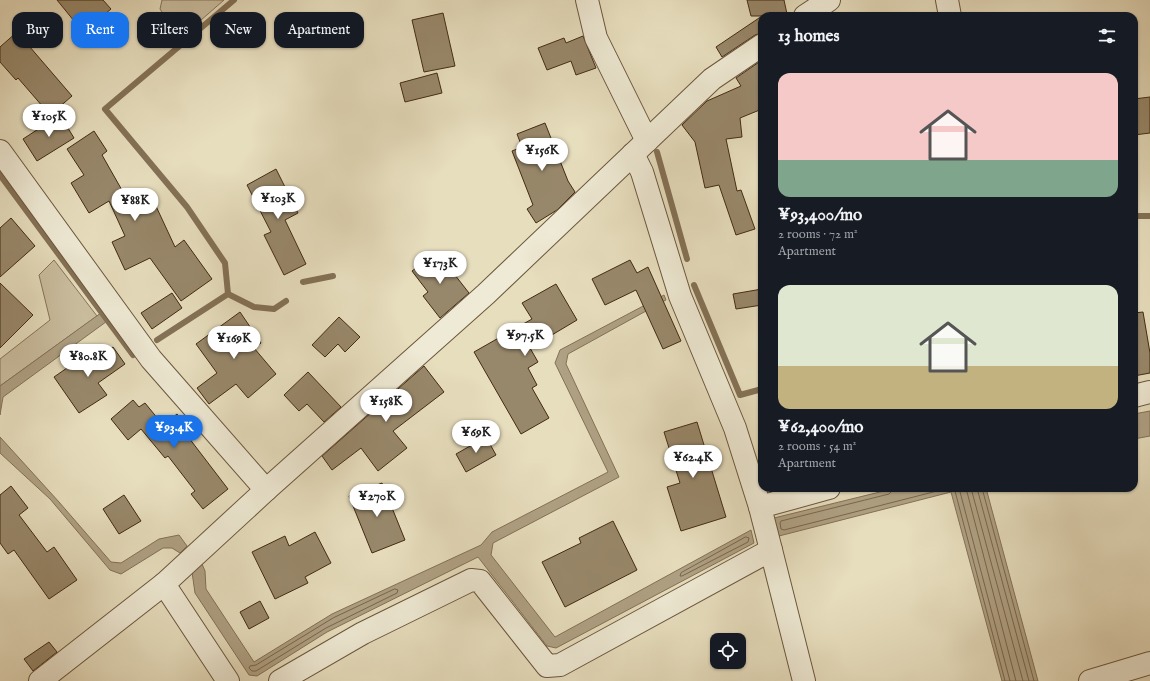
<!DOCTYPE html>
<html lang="en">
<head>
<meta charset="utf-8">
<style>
	body { margin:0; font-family:"IM FELL English",serif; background:#20242c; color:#f1f3f6; height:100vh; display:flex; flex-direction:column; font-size:15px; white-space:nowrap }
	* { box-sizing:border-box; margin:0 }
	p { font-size:13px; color:#9ea1a6 }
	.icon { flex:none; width:22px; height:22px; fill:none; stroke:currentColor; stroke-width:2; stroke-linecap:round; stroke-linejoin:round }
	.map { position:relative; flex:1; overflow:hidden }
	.sheet { position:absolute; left:758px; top:12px; width:380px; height:480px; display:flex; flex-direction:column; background:#171b24; border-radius:12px; box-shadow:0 1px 3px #0004 }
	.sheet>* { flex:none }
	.top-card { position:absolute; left:12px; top:12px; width:380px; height:36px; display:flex; gap:8px }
	.tools { position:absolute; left:710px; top:633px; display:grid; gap:8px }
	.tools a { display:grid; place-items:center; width:36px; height:36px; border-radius:8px; background:#171b24; box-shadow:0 1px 3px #0004; font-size:20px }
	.price { position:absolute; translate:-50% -34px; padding:0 9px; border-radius:14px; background:#fff; color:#222; font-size:13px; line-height:26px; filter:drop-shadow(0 1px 2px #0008) }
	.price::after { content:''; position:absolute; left:50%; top:24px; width:12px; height:9px; margin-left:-6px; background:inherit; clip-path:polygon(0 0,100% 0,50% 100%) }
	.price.selected { background:#1a73e8; color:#fff }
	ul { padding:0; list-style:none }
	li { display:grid; align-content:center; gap:8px; height:212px; padding:0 20px }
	li span { display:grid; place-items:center; height:124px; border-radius:12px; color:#555 }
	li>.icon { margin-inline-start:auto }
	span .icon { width:72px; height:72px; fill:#fffc; stroke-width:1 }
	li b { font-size:17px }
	h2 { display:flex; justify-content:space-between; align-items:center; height:48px; padding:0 20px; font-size:17px }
	.pill { padding:0 14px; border-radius:12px; background:#171b24; box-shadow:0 1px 3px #0004; font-size:14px; line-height:36px }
	.pill.selected { background:#1a73e8; color:#fff }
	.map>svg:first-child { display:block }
	.green { fill:#cbbfa1; stroke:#87745a }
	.water { fill:#afa184; stroke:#847156 }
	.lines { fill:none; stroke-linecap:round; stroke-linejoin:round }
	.shore { stroke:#79664b; stroke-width:1 }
	.stream { stroke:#847156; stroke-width:6 }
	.building { fill:#98886b; stroke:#432a12 }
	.minor-casing { stroke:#6c573d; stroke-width:24 }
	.minor { stroke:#efead5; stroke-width:22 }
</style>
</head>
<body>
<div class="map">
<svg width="1150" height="681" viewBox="0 0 1150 681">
	<rect width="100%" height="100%" fill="#e7debe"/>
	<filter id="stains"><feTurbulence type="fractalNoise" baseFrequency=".005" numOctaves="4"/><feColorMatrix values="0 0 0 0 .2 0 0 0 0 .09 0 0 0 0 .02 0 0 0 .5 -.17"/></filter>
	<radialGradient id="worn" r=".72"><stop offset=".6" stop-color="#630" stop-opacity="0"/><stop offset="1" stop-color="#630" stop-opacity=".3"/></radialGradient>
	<!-- green -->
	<g class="green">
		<polygon points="162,0 224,0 185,34 173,29 160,9"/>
		<polygon points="54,260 97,316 0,386 0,359 50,320 39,275"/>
	</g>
	<!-- water -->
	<g class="water">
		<polygon points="664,295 666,300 568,354 566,364 619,477 493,543 491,555 555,637 751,530 754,543 556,648 547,646 478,557 327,632 257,676 249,675 195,593 192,572 202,564 205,571 206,589 254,662 332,614 481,545 492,532 608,472 555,363 560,350"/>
		<polygon points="105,310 110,319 3,397 0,415 0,386"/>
		<polygon points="1150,411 1150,436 1134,439 1134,414"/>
		<polygon points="0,437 59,502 111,562 121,563 159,539 179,535 187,546 180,553 172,548 163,548 121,574 110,570 50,499 0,453"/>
		<polygon points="896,488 986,488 1038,681 1002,681 951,492 779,536 774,518"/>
	</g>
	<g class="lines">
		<!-- shore -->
		<g class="shore">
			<polyline points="892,488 892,491 889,494 781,521 780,523 781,529 784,530 949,488"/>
			<polyline points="952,488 955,491 1005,681"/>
			<polyline points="959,488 1010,681"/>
			<polyline points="966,488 1016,681"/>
			<polyline points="971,488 1023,681"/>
			<polyline points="977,488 1029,681"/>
			<polyline points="982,488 1034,681"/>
			<polygon points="746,537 749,538 748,542 682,576 680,576 681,573"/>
			<polygon points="395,589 398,590 397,593 326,628 256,671 252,671 249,668 250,666 256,665 333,618"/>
		</g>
		<!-- stream -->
		<g class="stream">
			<polyline points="657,152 687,259"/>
			<polyline points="0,175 133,355"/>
			<polyline points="1134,216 1150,216"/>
			<polyline points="303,282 333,276"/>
			<polyline points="694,285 740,395 762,389"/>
			<polyline points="228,294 225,263 187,207 105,109 234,0"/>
			<polyline points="157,340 228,294 254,307 274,309 286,301"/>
		</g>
	</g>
	<!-- building -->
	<g class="building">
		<polygon points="57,0 103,0 111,9 83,32"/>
		<polygon points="747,0 784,0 787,14 778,16 751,16"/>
		<polygon points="443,13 455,66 424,72 412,20"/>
		<polygon points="762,16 762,33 755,35 722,57 716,47"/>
		<polygon points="17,32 72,96 50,115 18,78 16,80 0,62 0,47"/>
		<polygon points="583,36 596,68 576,75 571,61 547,70 538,48 564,38 566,43"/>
		<polygon points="762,60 762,109 740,118 742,137 726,139 737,191 741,190 755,229 736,235 719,185 705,188 695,142 682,125 707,101 741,86 736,78"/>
		<polygon points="437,73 442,93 405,102 400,83"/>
		<polygon points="1150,97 1150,133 1134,135 1134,99"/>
		<polygon points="60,115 74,138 37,161 23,139"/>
		<polygon points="545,123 568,181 575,192 557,210 536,223 527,209 533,205 512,151 522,147 517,134"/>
		<polygon points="94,131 107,151 102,155 127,199 148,189 175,247 184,240 212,279 181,301 150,258 125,270 112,242 125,236 109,201 89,213 71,183 84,175 67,149"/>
		<polygon points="276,169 298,213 285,220 306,264 284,275 264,235 271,232 247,185"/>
		<polygon points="11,218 35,246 0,277 0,228"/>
		<polygon points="437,252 469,293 440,318 423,296 428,292 412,271"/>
		<polygon points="630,260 637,273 648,267 681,341 663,349 636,290 605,305 592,279"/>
		<polygon points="0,283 33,315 0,348"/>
		<polygon points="556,284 577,320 530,348 538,362 528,368 537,385 532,388 549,418 521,434 474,352 532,319 522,303"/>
		<polygon points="762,289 762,305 736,309 733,294"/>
		<polygon points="172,293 182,308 152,329 141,313"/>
		<polygon points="240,312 261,343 254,348 276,374 248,398 236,384 209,404 197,388 217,373 196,344"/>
		<polygon points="1143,312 1150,353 1150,373 1134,376 1134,313"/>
		<polygon points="339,317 360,337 345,352 338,344 325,357 312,345"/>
		<polygon points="113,347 125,364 98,383 107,395 79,413 54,377 90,352 95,359"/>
		<polygon points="424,366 444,392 393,431 407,448 378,471 361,448 332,470 322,456"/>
		<polygon points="308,372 341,407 324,422 307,404 299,411 284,395"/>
		<polygon points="133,400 139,407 145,403 163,425 177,414 193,435 189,438 228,489 203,509 191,494 195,491 168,456 165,458 141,429 128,440 111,419"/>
		<polygon points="697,422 726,517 681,531 667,487 680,483 664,432"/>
		<polygon points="486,437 496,455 466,472 456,454"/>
		<polygon points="382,483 405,540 372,553 349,496"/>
		<polygon points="11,486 28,508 19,515 47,552 54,547 77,580 49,599 14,550 8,554 0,543 0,495"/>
		<polygon points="124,495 141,521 119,534 103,509"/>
		<polygon points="613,521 637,570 565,607 542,562 581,543 579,538"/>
		<polygon points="315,532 331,563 305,577 308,583 275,599 252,552 285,536 289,546"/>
		<polygon points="260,601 269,618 249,629 240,612"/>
		<polygon points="49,642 57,652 33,671 24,659"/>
	</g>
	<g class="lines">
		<defs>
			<g id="minor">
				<polyline points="587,0 596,38 647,141"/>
				<polyline points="947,0 950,16"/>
				<polyline points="805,16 829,0"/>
				<polyline points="0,151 151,359 266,490"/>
				<polyline points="633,154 642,172 680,296 735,428 760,507 771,550 804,681"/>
				<polyline points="1134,396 1150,392"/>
				<polyline points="760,507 829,488"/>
				<polyline points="164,584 228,681"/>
				<polyline points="40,681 164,584 266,490 486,294 712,79 762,45"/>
				<polyline points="280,681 363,633 471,580 480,581 547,666 560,665 771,550"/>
				<polyline points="1090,681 1150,663"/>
			</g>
		</defs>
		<!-- minor casing -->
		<use href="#minor" class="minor-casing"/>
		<!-- minor -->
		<use href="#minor" class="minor"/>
	</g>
	<rect width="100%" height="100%" filter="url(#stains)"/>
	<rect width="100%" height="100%" fill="url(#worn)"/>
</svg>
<div class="tools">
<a><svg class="icon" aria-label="locate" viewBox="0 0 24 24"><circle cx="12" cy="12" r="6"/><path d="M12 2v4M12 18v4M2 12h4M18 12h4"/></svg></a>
</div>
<b class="price" style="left:49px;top:138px">¥105K</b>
<b class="price" style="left:542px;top:172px">¥156K</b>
<b class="price" style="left:278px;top:220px">¥103K</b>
<b class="price" style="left:135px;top:222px">¥88K</b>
<b class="price" style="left:440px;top:285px">¥173K</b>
<b class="price" style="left:525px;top:357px">¥97.5K</b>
<b class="price" style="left:234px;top:360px">¥169K</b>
<b class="price" style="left:88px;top:378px">¥80.8K</b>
<b class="price" style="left:386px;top:423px">¥158K</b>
<b class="price selected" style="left:174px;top:449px">¥93.4K</b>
<b class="price" style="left:476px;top:454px">¥69K</b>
<b class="price" style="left:693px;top:479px">¥62.4K</b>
<b class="price" style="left:377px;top:518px">¥270K</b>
<div class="top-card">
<a class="pill">Buy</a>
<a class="pill selected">Rent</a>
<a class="pill">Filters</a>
<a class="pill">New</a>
<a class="pill">Apartment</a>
</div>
<section class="sheet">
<h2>13 homes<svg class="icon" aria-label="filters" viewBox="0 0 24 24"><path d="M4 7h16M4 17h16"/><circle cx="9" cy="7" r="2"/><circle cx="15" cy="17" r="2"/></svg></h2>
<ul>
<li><span style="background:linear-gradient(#f6c9c9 70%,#7fa58c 0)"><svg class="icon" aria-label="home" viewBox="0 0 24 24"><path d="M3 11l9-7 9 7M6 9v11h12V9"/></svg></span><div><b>¥93,400/mo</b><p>2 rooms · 72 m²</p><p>Apartment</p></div></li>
<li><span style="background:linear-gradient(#dfe7d0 65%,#c2b280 0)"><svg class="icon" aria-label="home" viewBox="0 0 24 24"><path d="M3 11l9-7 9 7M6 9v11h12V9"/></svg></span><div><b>¥62,400/mo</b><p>2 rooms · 54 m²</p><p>Apartment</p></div></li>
</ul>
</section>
</div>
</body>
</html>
